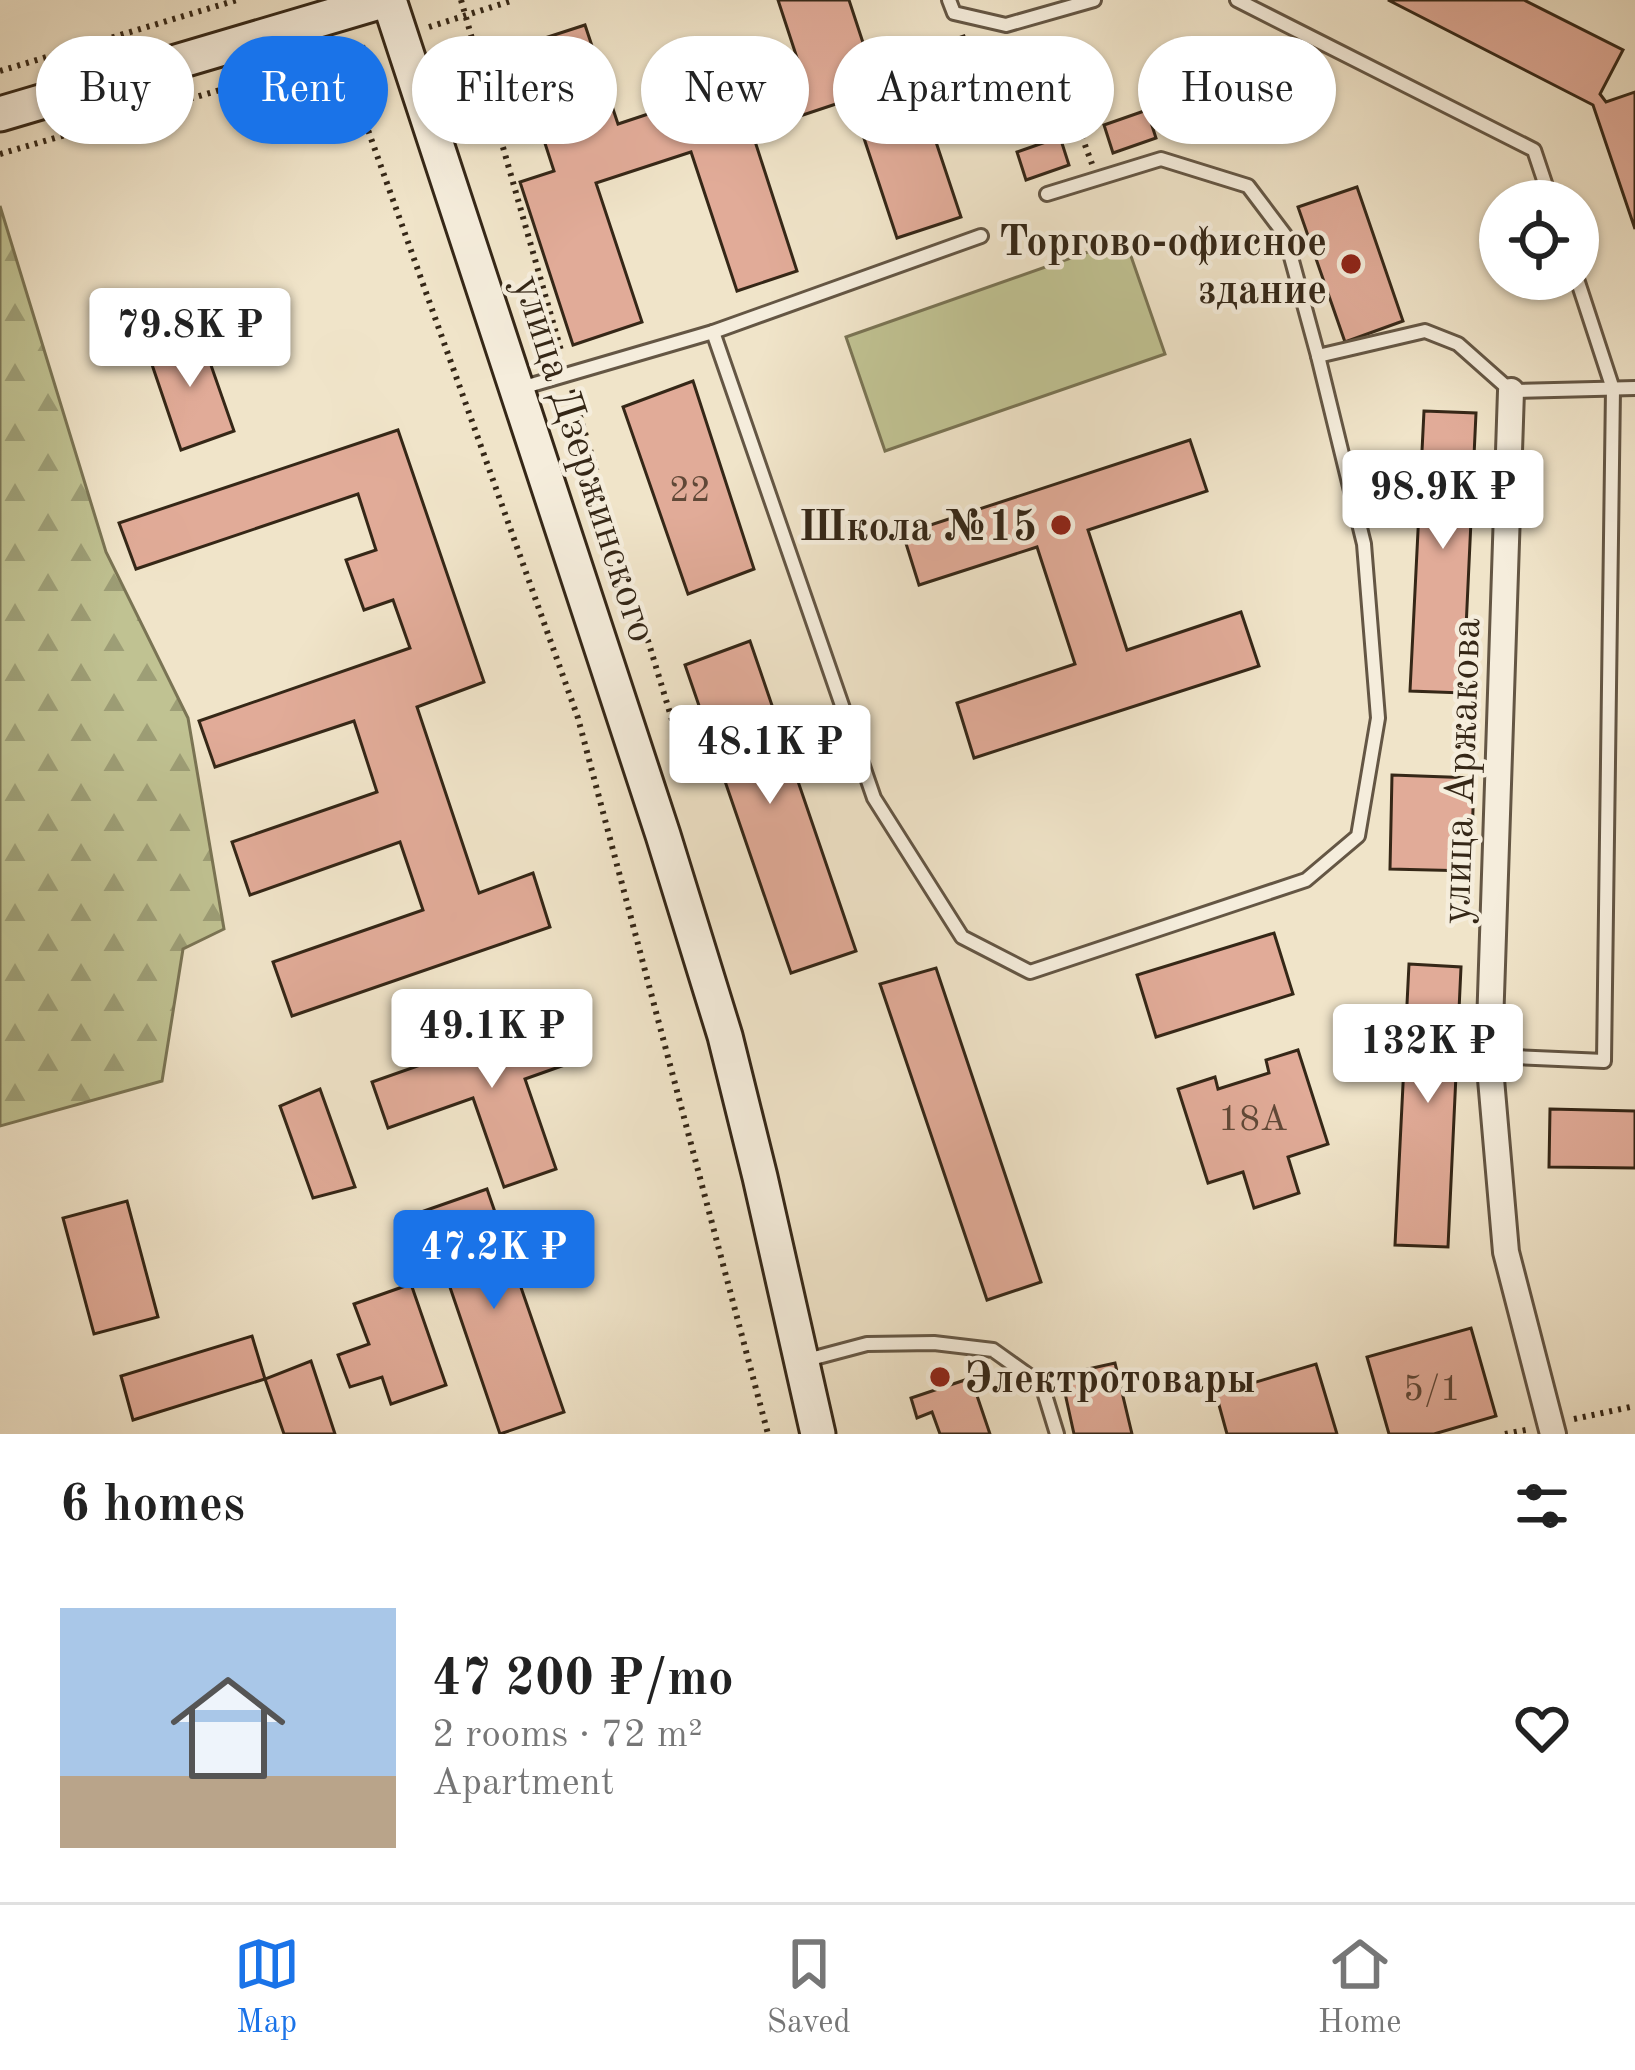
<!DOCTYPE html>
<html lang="en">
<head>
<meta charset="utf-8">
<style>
	body { margin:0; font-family:"Old Standard TT",serif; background:#f2f2f2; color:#222; height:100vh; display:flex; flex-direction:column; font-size:45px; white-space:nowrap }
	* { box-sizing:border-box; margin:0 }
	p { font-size:39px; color:#767676 }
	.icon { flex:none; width:66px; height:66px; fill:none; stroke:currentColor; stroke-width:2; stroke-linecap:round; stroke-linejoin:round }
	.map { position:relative; height:1434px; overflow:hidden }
	.sheet { display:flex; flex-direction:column; background:#fff; flex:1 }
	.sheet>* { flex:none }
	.banner { position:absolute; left:36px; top:36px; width:1563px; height:108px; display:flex; gap:24px }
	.tools { position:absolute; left:1479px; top:180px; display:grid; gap:24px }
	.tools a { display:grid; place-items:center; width:120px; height:120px; border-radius:50%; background:#fff; box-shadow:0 3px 9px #0004; font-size:60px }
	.price { position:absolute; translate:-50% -102px; padding:0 27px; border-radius:12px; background:#fff; color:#222; font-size:39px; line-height:78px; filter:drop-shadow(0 3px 6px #0008) }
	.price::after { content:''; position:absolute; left:50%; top:72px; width:36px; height:27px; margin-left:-18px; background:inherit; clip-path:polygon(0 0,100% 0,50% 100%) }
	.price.on { background:#1a73e8; color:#fff }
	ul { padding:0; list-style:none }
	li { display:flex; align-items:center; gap:36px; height:300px; padding:0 60px }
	li span { display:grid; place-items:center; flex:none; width:336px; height:240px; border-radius:0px; color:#555 }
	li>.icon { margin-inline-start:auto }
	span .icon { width:144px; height:144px; fill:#fffc; stroke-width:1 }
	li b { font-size:51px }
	h2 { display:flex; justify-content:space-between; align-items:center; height:144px; padding:0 60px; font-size:51px }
	.pill { padding:0 42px; border-radius:54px; background:#fff; box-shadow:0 3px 9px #0004; font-size:42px; line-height:108px }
	.pill.on { background:#1a73e8; color:#fff }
	.tab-bar { display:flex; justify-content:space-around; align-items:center; height:168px; border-top:3px solid #e0e0e0; background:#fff; font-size:33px; color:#767676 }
	.tab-bar a { display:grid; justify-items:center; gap:6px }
	.tab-bar .on { color:#1a73e8 }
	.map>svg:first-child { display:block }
	.green { fill:#c0c292; stroke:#7a7454; stroke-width:3 }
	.forest { fill:url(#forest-firs); stroke:#7a7454; stroke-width:3 }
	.building { fill:#e1ab98; stroke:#352717; stroke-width:3 }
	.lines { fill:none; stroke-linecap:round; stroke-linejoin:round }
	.lane-casing { stroke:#645644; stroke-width:18 }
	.street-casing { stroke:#645644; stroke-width:30 }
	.secondary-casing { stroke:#352717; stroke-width:39 }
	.path { stroke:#352717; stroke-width:6; stroke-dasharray:3 6; stroke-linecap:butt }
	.lane { stroke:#f5eddc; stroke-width:12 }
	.street { stroke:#f5eddc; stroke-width:24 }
	.secondary { stroke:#f5eddc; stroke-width:33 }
	.poi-dot { fill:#8f2418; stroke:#f5eddc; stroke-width:4.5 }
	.labels { text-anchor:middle; stroke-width:9; stroke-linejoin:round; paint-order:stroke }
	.number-label { font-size:36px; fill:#604837 }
	.poi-label { font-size:42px; font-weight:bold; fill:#352717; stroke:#f5eddc; text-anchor:end }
	.street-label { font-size:42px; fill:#352717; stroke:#f5eddc }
</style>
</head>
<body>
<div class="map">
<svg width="1635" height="1434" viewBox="0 0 1635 1434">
	<defs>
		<pattern id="forest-firs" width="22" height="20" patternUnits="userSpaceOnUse" patternTransform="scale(3)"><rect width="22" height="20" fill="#c0c292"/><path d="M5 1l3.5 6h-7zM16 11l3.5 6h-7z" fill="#9d9e76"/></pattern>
	</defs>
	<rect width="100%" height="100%" fill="#f0e4c9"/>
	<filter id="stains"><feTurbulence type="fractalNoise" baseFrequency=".00167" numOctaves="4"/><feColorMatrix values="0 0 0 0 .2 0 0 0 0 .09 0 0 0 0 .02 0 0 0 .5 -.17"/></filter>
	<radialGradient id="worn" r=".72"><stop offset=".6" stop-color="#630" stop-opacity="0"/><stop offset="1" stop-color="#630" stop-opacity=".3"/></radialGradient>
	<!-- green -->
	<polygon class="green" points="1125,239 1165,354 885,451 846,337"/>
	<!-- forest -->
	<polygon class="forest" points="0,206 106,552 188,718 224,929 183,949 162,1081 0,1126"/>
	<!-- building -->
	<g class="building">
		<polygon points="778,0 849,0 871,67 907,55 961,217 897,238 851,99 752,132 797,271 737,291 691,152 596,183 642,322 573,345 520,182 554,171 514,48 585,25 618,124 799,64"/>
		<polygon points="1388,0 1524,0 1623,50 1600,94 1606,102 1635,92 1635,229 1593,105"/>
		<polygon points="1147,110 1156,138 1113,153 1104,125"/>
		<polygon points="1060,137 1069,165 1026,180 1017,152"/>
		<polygon points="1357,187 1403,321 1345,342 1298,207"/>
		<polygon points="199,331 234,431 181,450 146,347"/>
		<polygon points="693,381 754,569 688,594 623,407"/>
		<polygon points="1424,411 1476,413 1463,693 1410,691"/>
		<polygon points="398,430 484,682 417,707 479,893 533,873 550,927 292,1016 273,962 423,910 400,842 250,895 232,842 377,792 354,721 215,767 199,721 410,648 393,600 364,610 346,560 376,550 358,494 136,569 119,523"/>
		<polygon points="1190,440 1207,491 1088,530 1127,650 1241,612 1259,666 974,758 957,703 1075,664 1037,547 919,585 903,534"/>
		<polygon points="750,641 856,951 791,973 685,665"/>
		<polygon points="1392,775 1474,778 1471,871 1390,869"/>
		<polygon points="1274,933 1293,994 1156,1037 1137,975"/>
		<polygon points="1409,964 1461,967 1448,1247 1395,1245"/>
		<polygon points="936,968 1041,1282 987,1300 880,984"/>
		<polygon points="574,1011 590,1056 525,1079 556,1169 504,1187 473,1098 388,1128 372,1082"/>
		<polygon points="1298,1050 1328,1144 1288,1157 1299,1193 1254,1208 1243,1172 1208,1183 1178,1089 1215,1077 1218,1089 1269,1073 1266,1060"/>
		<polygon points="320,1089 355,1187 313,1198 280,1106"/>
		<polygon points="1550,1109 1635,1111 1635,1168 1549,1167"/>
		<polygon points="487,1189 564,1412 500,1434 424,1211"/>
		<polygon points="127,1201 158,1317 94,1334 63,1218"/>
		<polygon points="411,1284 446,1385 391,1404 382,1377 350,1387 338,1355 369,1344 354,1304"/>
		<polygon points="1471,1328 1496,1416 1434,1434 1389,1434 1367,1357"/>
		<polygon points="252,1336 265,1379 133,1420 121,1376"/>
		<polygon points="311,1361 335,1434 284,1434 265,1379"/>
		<polygon points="1115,1363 1132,1434 1074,1434 1061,1375"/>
		<polygon points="1316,1364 1337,1434 1227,1434 1216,1394"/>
		<polygon points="971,1378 990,1434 940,1434 932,1412 917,1418 911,1398"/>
	</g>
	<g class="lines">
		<defs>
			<g id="lane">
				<polyline points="949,0 954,13 1006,25 1094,0"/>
				<polyline points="1237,0 1534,150 1551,201"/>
				<polyline points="1047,194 1161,159 1248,186 1285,235 1318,356 1425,331 1458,344 1511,391 1635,388"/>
				<polyline points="713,332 981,236"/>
				<polyline points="521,388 713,332 874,798 962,937 1030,972 1306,880 1358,836 1378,718 1364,544 1318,356"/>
				<polyline points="1490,1056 1604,1061 1613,389 1577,279"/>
				<polyline points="803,1361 867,1344 934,1343 993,1350 1042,1385 1057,1434"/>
			</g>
			<polyline id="street" points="1511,391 1489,1056 1506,1252 1553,1434"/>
			<g id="secondary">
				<polyline points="389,0 663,835 725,1036 760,1177 818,1434"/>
				<polyline points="0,114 386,0"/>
			</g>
		</defs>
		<!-- lane casing -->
		<use href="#lane" class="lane-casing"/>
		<!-- street casing -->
		<use href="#street" class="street-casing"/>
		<!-- secondary casing -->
		<use href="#secondary" class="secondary-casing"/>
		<!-- path -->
		<g class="path">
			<polyline points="461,0 562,354"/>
			<polyline points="429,27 514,0"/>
			<polyline points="962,35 982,89 1013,123 1070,104 1092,164"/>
			<polyline points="338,46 578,718 768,1434"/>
			<polyline points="0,71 237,0"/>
			<polyline points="0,154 371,46"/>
			<polyline points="572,390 683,756 671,761"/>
			<polyline points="1574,1419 1635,1406"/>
			<polyline points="1505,1434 1526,1430"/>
		</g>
		<!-- lane -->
		<use href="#lane" class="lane"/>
		<!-- street -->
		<use href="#street" class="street"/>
		<!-- secondary -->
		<use href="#secondary" class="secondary"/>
	</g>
	<!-- markers -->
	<g class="poi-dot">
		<circle cx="1351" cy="264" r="12"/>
		<circle cx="1061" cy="525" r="12"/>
		<circle cx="940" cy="1377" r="12"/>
	</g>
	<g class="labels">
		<!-- number labels -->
		<g class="number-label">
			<text x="690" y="501">22</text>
			<text x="1253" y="1130">18А</text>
			<text x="1432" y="1400">5/1</text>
		</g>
		<!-- poi labels -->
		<g class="poi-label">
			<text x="1327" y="255">Торгово-офисное<tspan x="1327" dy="48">здание</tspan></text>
			<text x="1037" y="540">Школа №15</text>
			<text x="964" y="1392" text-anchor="start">Электротовары</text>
		</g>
		<!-- street labels -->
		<g class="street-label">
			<text transform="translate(587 458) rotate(72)" y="15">улица Дзержинского</text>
			<text transform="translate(1459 771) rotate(-88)" y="15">улица Аржакова</text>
		</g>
	</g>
	<rect width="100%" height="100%" filter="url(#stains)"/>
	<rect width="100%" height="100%" fill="url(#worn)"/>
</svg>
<div class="tools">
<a><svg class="icon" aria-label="locate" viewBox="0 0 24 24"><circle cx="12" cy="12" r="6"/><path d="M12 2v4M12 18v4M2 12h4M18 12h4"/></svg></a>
</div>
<b class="price" style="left:190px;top:390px">79.8K ₽</b>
<b class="price" style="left:1443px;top:552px">98.9K ₽</b>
<b class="price" style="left:770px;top:807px">48.1K ₽</b>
<b class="price" style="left:492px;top:1091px">49.1K ₽</b>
<b class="price" style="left:1428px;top:1106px">132K ₽</b>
<b class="price on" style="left:494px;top:1312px">47.2K ₽</b>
<div class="banner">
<a class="pill">Buy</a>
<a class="pill on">Rent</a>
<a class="pill">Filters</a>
<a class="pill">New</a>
<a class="pill">Apartment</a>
<a class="pill">House</a>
</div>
</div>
<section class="sheet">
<h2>6 homes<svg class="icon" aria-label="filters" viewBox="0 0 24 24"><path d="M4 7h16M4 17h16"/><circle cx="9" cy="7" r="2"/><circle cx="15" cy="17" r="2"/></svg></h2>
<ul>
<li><span style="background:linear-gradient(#a9c7e8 70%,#b9a48a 0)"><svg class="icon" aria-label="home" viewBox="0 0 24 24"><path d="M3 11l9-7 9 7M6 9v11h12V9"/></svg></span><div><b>47 200 ₽/mo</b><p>2 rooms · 72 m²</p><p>Apartment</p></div><svg class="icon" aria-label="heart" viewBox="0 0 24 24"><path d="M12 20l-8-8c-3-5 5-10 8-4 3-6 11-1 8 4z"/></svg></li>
</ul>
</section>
<nav class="tab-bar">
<a class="on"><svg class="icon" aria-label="map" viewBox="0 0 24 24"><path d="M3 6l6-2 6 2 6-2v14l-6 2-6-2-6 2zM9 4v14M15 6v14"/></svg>Map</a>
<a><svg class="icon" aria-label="saved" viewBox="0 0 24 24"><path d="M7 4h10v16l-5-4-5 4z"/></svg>Saved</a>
<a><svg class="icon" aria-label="home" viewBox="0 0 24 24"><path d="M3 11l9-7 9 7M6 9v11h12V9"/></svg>Home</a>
</nav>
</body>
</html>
